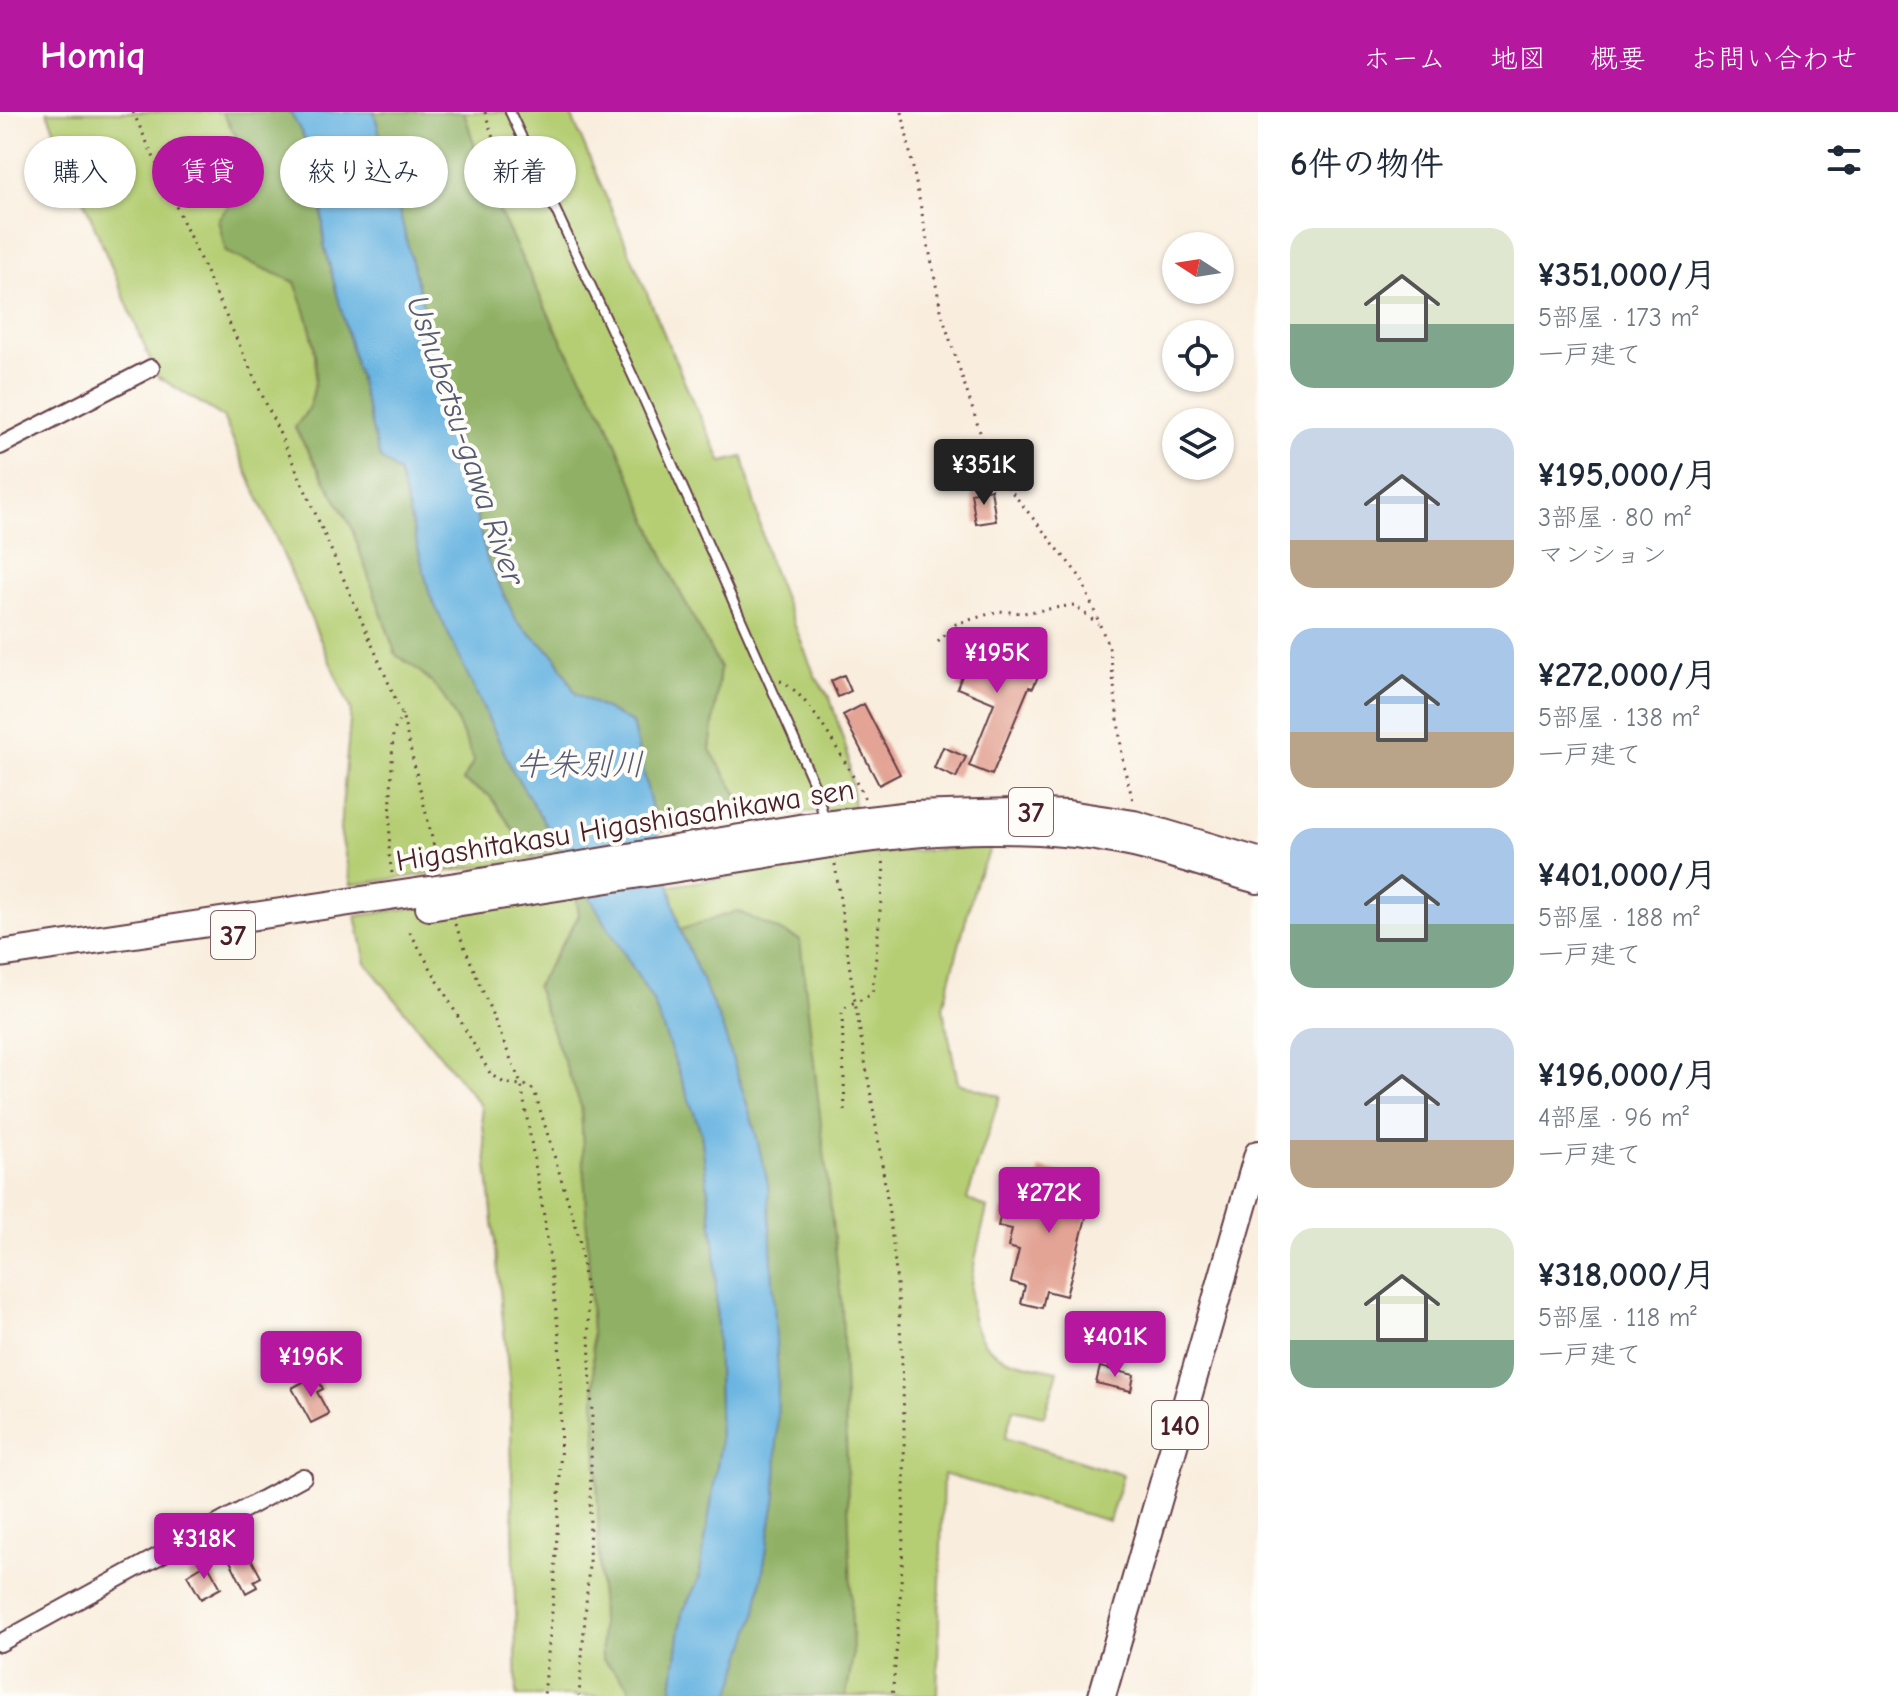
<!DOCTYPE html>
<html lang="ja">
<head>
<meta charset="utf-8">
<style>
	body { margin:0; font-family:"Comic Neue","Klee One",sans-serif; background:#f2f2f3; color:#1f2937; height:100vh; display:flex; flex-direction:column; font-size:30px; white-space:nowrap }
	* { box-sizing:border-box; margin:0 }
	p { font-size:26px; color:#747a83 }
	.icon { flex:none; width:44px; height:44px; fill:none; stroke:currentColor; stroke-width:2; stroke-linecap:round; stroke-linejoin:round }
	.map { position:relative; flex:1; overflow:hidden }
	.details { display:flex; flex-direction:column; background:#fff; width:640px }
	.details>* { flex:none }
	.guide { position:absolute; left:24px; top:24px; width:760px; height:72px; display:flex; gap:16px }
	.needle { width:52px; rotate:282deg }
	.buttons { position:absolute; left:1162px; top:120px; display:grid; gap:16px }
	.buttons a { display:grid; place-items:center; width:72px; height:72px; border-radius:50%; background:#fff; box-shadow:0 2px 6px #0004; font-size:40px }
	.price { position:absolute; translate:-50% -68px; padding:0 18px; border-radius:8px; background:#b5179e; color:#fff; font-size:26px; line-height:52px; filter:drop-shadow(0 2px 4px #0008) }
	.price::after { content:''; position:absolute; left:50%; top:48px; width:24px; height:18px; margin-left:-12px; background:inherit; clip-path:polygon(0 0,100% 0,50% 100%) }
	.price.current { background:#222; color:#fff }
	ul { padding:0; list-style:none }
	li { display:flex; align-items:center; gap:24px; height:200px; padding:0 32px }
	li span { display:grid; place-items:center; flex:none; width:224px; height:160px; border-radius:24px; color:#555 }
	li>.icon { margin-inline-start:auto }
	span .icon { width:96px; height:96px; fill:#fffc; stroke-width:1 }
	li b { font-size:34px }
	h2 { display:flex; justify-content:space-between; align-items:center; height:96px; padding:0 32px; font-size:34px }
	.chip { padding:0 28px; border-radius:36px; background:#fff; box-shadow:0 2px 6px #0004; font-size:28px; line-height:72px }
	.chip.current { background:#b5179e; color:#fff }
	header { display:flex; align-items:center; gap:48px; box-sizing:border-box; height:112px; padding:0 40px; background:#b5179e; color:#fff }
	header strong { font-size:38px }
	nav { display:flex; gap:44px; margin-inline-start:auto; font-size:28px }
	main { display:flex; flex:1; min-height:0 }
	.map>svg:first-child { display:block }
	.green { fill:#b5ce73; stroke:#80764f; stroke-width:2 }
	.forest { fill:#90b165; stroke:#6d6848; stroke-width:2 }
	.water { fill:#68b4e1; stroke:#596a86; stroke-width:2 }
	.building { fill:#e3a495 }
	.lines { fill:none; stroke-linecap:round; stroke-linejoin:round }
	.service-casing { stroke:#643e46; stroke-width:12 }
	.minor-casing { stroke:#643e46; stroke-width:20 }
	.primary-casing { stroke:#643e46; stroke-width:30 }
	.path { stroke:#643e46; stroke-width:3; stroke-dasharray:2 6; stroke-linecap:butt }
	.service { stroke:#fff; stroke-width:8 }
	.minor { stroke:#fff; stroke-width:16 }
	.primary { stroke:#fff; stroke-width:26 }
	.labels { text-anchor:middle; stroke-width:8; stroke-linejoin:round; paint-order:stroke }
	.shield { fill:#fdfcf7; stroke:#806168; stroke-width:2 }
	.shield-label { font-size:28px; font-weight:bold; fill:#4a1f2b }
	.street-label { font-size:30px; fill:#4a1f2b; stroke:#fdfcf7 }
	.water-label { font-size:32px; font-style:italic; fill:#565b74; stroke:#fdfcf7 }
</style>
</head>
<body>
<header>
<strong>Homiq</strong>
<nav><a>ホーム</a><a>地図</a><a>概要</a><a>お問い合わせ</a></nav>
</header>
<main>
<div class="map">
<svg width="1258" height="1584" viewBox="0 0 1258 1584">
	<rect width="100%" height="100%" fill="#fdfcf7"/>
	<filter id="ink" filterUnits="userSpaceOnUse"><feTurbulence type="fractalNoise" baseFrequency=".0125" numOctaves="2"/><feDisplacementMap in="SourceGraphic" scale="16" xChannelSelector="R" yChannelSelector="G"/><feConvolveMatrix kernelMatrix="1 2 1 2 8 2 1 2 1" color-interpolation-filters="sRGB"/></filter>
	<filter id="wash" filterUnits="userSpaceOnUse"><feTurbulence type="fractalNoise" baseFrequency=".006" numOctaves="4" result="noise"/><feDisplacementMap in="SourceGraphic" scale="32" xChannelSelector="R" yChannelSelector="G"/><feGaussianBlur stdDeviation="1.8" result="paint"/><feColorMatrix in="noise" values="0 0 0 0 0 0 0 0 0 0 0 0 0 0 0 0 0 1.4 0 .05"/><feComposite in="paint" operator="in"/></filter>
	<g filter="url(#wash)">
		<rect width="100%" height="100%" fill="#f9eede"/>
		<!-- green -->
		<g class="green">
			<path d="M 47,0 L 222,0 L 258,60 L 218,107 L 226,140 L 295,170 C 310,209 325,253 309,295 C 306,302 300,309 295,316 L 351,414 L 396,543 C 446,573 451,597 475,648 L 463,669 L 489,683 L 534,747 L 351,773 L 340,718 L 351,598 L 223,305 L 157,264 Z"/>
			<polygon points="464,0 570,0 690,283 722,350 743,345 768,446 815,564 830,586 848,643 854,695 752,706 710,638 720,556 674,469 604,303 562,230 487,74"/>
			<path d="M 992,734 L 977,765 L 943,895 L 958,971 L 1000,984 L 967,1087 L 987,1096 C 979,1137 954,1199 988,1235 C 1003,1251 1037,1254 1058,1259 L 1044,1304 L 1013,1297 L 1005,1326 L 1123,1363 L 1109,1409 L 943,1362 L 937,1584 L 846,1584 L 853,1543 L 737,800 L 680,818 L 670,774 L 881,741 Z"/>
			<polygon points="575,773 579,803 536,875 581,994 595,1282 602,1546 630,1573 628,1584 517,1584 510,1276 481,994 366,851 356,804"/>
		</g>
		<!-- forest -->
		<g class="forest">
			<path d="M 222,0 L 290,0 L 320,54 L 324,132 L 380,346 L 399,361 L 430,483 L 513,659 L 563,741 L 534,747 L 489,683 L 463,669 L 474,648 C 451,597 446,573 396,543 L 351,414 L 295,316 C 299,309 306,302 309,295 C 325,253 310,209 295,170 L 226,140 L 218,107 L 258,60 Z"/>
			<polygon points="374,0 464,0 487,74 562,230 604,303 674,469 720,556 710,638 752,706 657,720 632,611 576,582 555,544 517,510 488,450"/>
			<polygon points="582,772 653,889 701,1020 715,1137 720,1335 699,1468 682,1501 671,1584 628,1584 629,1573 602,1547 595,1282 581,994 536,875 579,804 575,773"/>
			<polygon points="737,799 800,828 842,1196 853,1543 846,1584 730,1584 754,1015 722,914 680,818"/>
		</g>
		<!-- water -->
		<polygon class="water" points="290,0 374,0 488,450 517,510 555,544 576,582 632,611 680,818 722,914 754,1015 768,1072 778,1265 776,1384 755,1505 730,1584 671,1584 682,1501 699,1468 720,1335 715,1137 701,1020 653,889 513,659 430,483 399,361 380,346 324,132 320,54"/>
		<g id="blocks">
			<!-- building -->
			<g class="building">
				<polygon points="991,377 996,409 976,412 971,381"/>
				<polygon points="978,525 1043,552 1033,576 1029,575 992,663 969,654 994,591 957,576"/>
				<polygon points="844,563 851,579 838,585 831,569"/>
				<polygon points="864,592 900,662 879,673 843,603"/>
				<polygon points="943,635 966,645 956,666 934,656"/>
				<polygon points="1040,1056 1095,1070 1066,1184 1046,1179 1042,1196 1021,1191 1025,1174 1011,1170 1019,1138 1008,1135 1012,1117 998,1114 1002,1097 1028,1104"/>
				<polygon points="1100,1255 1134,1263 1131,1279 1096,1271"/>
				<polygon points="316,1263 323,1277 317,1280 329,1302 311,1311 292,1276"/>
				<polygon points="238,1423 245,1438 228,1446 221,1432"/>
				<polygon points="247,1439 261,1465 254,1469 257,1475 246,1481 230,1449"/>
				<polygon points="207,1451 221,1476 201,1487 187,1463"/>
			</g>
		</g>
	</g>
	<g filter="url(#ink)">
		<use href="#blocks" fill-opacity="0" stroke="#643e46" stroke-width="2"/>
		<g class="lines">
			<defs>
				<polyline id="service" points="510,0 644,288 814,672 825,708"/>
				<g id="minor">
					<polyline points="0,334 151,256"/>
					<polyline points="0,1531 303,1365"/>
				</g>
				<g id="primary">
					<path d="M 429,795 L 843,730 C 938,717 1035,711 1129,731 C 1172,740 1215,756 1258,768"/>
					<polyline points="0,842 463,773 799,716 911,703 1015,700 1068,702 1134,712 1258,749"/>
					<polyline points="1102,1584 1258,1042"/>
				</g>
			</defs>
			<!-- service casing -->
			<use href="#service" class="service-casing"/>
			<!-- minor casing -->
			<use href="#minor" class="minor-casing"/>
			<!-- primary casing -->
			<use href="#primary" class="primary-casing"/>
			<!-- path -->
			<g class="path">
				<polyline points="133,0 300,366 402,602 439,755"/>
				<polyline points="485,0 509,78"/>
				<polyline points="902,0 942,203 991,354 1081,466 1110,538 1123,652 1134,692"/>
				<polyline points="938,530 956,512 999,499 1023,501 1074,493 1098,512"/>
				<path d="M 780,569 C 807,577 851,660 865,687"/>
				<path d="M 835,752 C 842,800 848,848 856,896 C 872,991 890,1087 898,1184 C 908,1317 906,1452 892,1584"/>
				<polyline points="392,761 389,742 393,621 402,602"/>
				<polyline points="455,812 521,972 544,1104 559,1223 561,1295 560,1364 554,1478 544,1584"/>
				<polyline points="410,820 490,961 504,971 530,974 535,981 579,1125 588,1197 592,1301 589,1453 579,1584"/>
				<path d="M 845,999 L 842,902 C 846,888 866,891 873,878 L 884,754 L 882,744"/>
			</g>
			<!-- service -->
			<use href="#service" class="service"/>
			<!-- minor -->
			<use href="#minor" class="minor"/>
			<!-- primary -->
			<use href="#primary" class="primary"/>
		</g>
	</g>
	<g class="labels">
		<!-- shield labels -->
		<g class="shield">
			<rect x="1009" y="676" width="44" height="48" rx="6"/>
			<rect x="211" y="799" width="44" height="48" rx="6"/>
			<rect x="1152" y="1289" width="56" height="48" rx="6"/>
		</g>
		<g class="shield-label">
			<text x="1031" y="710">37</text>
			<text x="233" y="833">37</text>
			<text x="1180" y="1323">140</text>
		</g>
		<!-- street labels -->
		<g class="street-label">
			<text transform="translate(625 713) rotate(-9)" y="10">Higashitakasu Higashiasahikawa sen</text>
		</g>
		<!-- water labels -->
		<g class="water-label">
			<text transform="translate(466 328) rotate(71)" y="11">Ushubetsu-gawa River</text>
			<text x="580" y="663">牛朱別川</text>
		</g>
	</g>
</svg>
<div class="buttons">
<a><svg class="needle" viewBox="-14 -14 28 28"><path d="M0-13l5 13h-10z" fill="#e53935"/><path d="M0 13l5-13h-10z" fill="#747a83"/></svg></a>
<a><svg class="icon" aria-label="locate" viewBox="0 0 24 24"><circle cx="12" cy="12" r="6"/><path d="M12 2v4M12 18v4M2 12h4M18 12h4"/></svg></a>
<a><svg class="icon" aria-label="layers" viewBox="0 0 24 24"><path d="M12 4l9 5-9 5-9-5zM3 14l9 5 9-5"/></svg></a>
</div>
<b class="price current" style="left:984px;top:395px">¥351K</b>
<b class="price" style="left:997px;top:583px">¥195K</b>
<b class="price" style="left:1049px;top:1123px">¥272K</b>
<b class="price" style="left:1115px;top:1267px">¥401K</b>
<b class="price" style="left:311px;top:1287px">¥196K</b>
<b class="price" style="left:204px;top:1469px">¥318K</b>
<div class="guide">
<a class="chip">購入</a>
<a class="chip current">賃貸</a>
<a class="chip">絞り込み</a>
<a class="chip">新着</a>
</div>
</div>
<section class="details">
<h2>6件の物件<svg class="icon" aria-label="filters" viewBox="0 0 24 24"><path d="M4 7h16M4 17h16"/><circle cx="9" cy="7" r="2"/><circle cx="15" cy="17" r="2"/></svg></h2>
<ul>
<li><span style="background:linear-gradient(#dfe7d0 60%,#7fa58c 0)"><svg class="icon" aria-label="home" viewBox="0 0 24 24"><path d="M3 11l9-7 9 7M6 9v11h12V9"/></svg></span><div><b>¥351,000/月</b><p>5部屋 · 173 m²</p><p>一戸建て</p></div></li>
<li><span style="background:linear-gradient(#c9d6e8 70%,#b9a48a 0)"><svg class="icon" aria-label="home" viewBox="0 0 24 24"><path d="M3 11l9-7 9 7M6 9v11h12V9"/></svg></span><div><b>¥195,000/月</b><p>3部屋 · 80 m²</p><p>マンション</p></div></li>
<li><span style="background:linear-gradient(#a9c7e8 65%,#b9a48a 0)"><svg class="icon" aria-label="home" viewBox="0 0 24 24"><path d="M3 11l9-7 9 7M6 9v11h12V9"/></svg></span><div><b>¥272,000/月</b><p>5部屋 · 138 m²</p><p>一戸建て</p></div></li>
<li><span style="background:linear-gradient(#a9c7e8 60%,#7fa58c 0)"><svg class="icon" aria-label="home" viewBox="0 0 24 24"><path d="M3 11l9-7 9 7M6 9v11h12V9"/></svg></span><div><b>¥401,000/月</b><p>5部屋 · 188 m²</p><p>一戸建て</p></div></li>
<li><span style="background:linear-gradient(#c9d6e8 70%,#b9a48a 0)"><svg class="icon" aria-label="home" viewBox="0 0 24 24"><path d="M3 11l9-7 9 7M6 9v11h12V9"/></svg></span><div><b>¥196,000/月</b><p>4部屋 · 96 m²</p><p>一戸建て</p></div></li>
<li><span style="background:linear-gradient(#dfe7d0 70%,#7fa58c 0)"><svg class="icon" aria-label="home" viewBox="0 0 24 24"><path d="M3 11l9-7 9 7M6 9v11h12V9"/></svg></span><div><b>¥318,000/月</b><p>5部屋 · 118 m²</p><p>一戸建て</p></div></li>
</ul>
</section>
</main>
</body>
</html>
